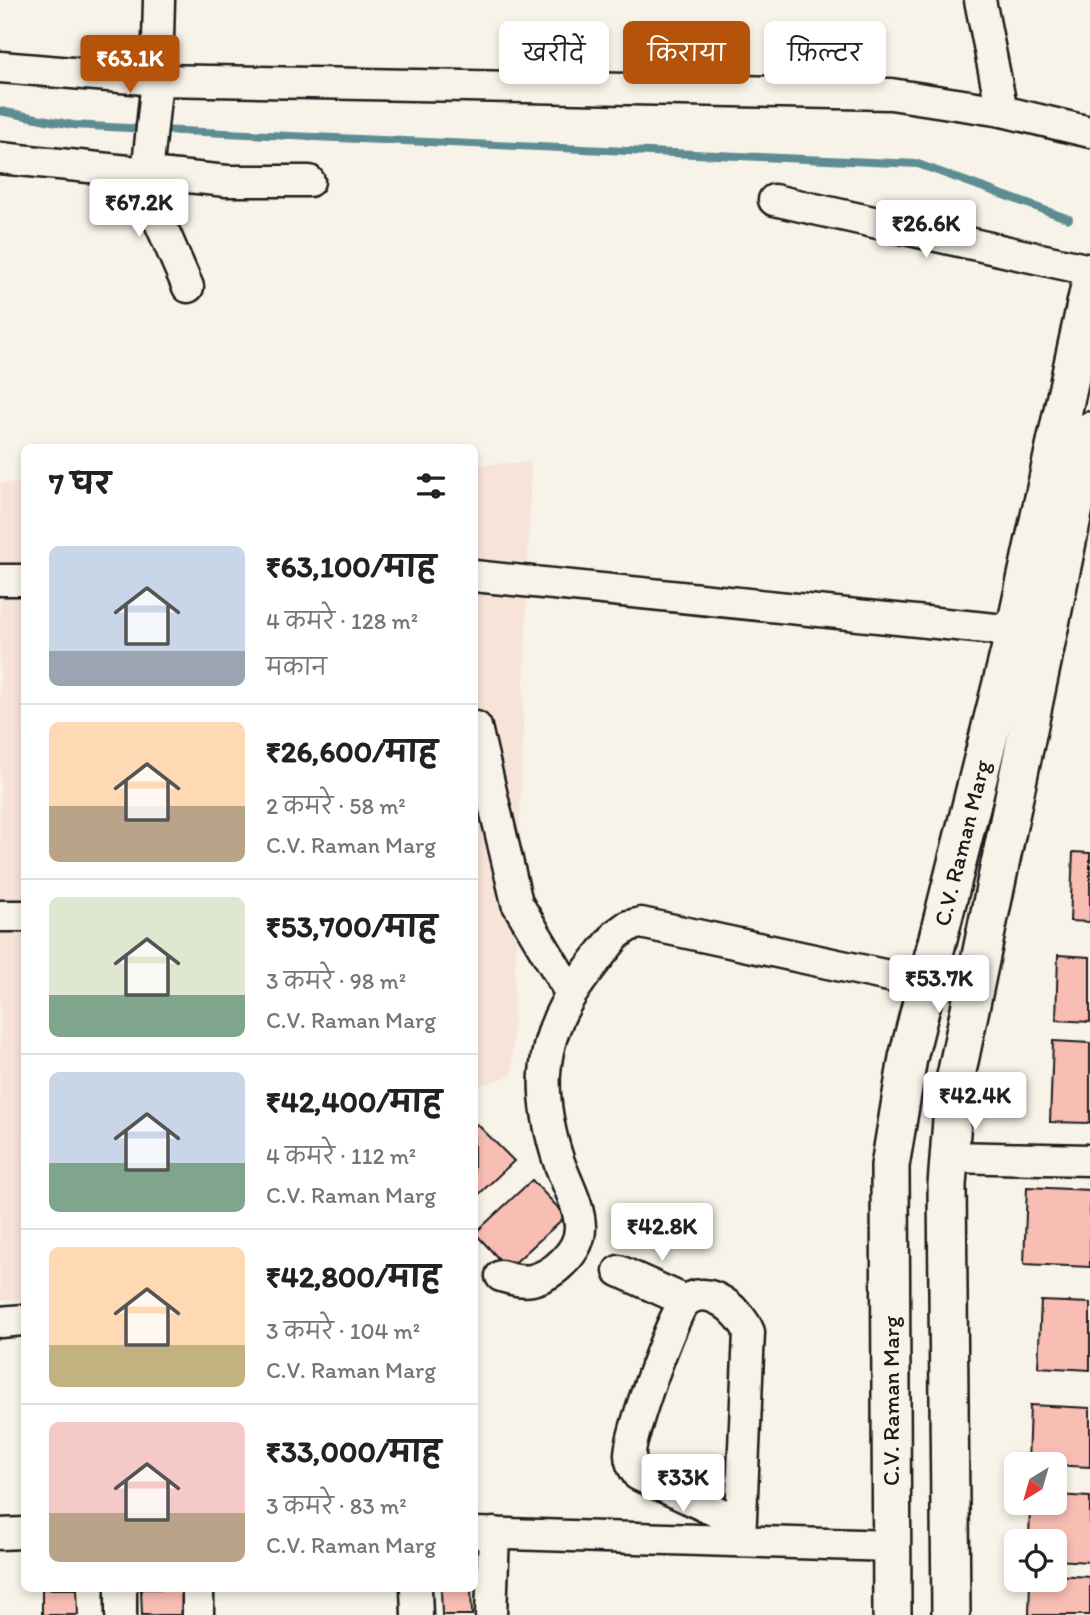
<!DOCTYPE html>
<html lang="hi">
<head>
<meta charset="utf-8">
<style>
	body { margin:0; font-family:Itim,"Playpen Sans Deva",sans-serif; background:#f6f6f6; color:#222; height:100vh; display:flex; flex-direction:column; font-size:26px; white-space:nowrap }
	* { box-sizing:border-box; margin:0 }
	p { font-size:23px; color:#767676 }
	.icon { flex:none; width:38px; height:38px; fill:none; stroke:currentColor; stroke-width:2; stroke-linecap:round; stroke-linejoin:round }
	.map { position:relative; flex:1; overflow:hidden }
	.drawer { position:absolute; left:21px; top:444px; width:457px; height:1148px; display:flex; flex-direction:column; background:#fff; border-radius:10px; box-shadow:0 4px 10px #0003 }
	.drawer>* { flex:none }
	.guide { position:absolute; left:499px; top:21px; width:485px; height:63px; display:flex; gap:14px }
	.needle { width:46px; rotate:217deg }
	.buttons { position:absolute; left:1004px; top:1452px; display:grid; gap:14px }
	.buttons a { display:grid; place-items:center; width:63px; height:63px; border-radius:10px; background:#fff; box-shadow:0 4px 10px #0003; font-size:35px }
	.price { position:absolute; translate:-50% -60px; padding:0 16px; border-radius:7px; background:#fff; color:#222; font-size:23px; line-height:46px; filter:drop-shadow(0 2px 4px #0008) }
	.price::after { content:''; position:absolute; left:50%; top:42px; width:21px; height:16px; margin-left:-10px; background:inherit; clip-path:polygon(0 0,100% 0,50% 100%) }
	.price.on { background:#b45309; color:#fff }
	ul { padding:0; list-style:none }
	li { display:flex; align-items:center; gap:21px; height:175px; padding:0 28px }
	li+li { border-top:2px solid #e0e0e0 }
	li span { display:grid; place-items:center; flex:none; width:196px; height:140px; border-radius:10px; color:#555 }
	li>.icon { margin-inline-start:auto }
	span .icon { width:84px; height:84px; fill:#fffc; stroke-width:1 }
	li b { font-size:30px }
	h2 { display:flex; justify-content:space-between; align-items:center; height:84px; padding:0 28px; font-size:30px }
	.chip { padding:0 24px; border-radius:10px; background:#fff; box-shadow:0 4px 10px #0003; font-size:24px; line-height:63px }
	.chip.on { background:#b45309; color:#fff }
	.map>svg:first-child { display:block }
	.built { fill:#f7e3d8 }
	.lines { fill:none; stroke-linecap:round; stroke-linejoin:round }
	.stream { stroke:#5d8d92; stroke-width:8 }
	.building { fill:#f8bdb3; stroke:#1c1c1c; stroke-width:2 }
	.minor-casing { stroke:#1c1c1c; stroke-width:35 }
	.major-casing { stroke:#1c1c1c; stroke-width:42 }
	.minor { stroke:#f7f3e8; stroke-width:30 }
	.major { stroke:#f7f3e8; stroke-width:37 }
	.labels { text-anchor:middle; stroke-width:7; stroke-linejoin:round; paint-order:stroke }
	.street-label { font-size:23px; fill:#1c1c1c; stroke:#f7f3e8 }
</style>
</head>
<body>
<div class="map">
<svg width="1090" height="1615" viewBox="0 0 1090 1615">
	<rect width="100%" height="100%" fill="#f7f3e8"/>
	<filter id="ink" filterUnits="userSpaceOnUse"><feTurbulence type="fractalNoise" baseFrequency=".0143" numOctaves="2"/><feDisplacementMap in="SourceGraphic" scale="14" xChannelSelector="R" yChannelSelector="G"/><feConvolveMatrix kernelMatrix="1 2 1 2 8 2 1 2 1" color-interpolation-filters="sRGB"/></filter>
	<g filter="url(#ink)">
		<!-- built -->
		<g class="built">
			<polygon points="531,462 512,1075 474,1087 474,465"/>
			<polygon points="24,482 24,1292 19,1300 0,1301 0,483"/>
		</g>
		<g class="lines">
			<!-- stream -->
			<g class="stream">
				<polyline points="0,111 73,125 146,129"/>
				<polyline points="159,130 918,164 1069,219"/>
			</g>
		</g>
		<!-- building -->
		<g class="building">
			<polygon points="1073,852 1090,853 1090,922 1070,921"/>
			<polygon points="1058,955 1090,957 1090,1022 1056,1020"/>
			<polygon points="1053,1041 1090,1043 1090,1123 1050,1122"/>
			<polygon points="477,1124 514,1161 474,1199 474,1127"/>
			<polygon points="532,1180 566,1216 508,1269 475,1233"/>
			<polygon points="1027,1187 1090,1190 1090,1267 1024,1264"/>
			<polygon points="1041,1301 1090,1303 1090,1370 1038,1367"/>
			<polygon points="1030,1405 1090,1408 1090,1467 1028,1464"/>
			<polygon points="1055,1495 1090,1497 1090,1562 1055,1560 1055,1542 1029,1542 1030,1503 1055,1503"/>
			<polygon points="1055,1575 1090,1577 1090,1615 1029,1615 1030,1580 1055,1580"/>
			<polygon points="42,1589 77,1589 78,1615 42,1615"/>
			<polygon points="141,1589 192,1589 192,1615 142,1615"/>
			<polygon points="441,1589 471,1589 472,1615 442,1615"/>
		</g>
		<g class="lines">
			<defs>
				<g id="minor">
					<polyline points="159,0 157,80 147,174 155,211 188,287"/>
					<polyline points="980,0 1002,111"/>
					<polyline points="0,67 157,80 891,94 1002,111 1090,132"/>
					<polyline points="0,158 227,181 309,181"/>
					<polyline points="774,200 1090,270"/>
					<polyline points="474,576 1015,631"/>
					<polyline points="0,580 24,580"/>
					<polyline points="476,727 517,903 570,992"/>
					<polyline points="0,916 24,916"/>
					<polyline points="949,1157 1090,1160"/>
					<polyline points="619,1271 686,1301"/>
					<path d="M 501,1276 C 511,1279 522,1282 532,1280 C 554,1275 580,1251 580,1228 C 580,1206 566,1182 559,1162 C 550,1136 543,1100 545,1073 C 549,1013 582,978 617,934 L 628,926 L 641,923 L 926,984"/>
					<polyline points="0,1322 24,1320"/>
					<path d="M 739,1522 L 638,1475 C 634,1468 630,1463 630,1455 C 629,1437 673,1313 685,1302 C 707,1281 741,1312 749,1332 L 740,1541"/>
					<polyline points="474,1533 892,1546"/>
					<polyline points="0,1534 24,1533"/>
					<polyline points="198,1589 198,1615"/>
					<polyline points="416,1589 417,1615"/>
					<polyline points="121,1615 121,1589"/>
					<polyline points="491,1615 494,1533"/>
				</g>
				<g id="major">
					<path id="s1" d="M 892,1615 L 890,1166 L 908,1058 L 1015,631 L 1090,286"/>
					<polyline points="951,1615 947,1185 955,1081 1090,431"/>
				</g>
			</defs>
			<!-- minor casing -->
			<use href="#minor" class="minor-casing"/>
			<!-- major casing -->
			<use href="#major" class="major-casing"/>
			<!-- minor -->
			<use href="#minor" class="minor"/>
			<!-- major -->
			<use href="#major" class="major"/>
		</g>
	</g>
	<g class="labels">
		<!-- street labels -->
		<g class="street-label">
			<text dy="8" stroke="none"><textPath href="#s1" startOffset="780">C.V. Raman Marg</textPath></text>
			<text transform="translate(891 1401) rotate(-90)" y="8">C.V. Raman Marg</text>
		</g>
	</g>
</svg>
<div class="buttons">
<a><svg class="needle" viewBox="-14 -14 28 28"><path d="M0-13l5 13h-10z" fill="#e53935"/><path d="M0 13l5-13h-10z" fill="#767676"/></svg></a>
<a><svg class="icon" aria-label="locate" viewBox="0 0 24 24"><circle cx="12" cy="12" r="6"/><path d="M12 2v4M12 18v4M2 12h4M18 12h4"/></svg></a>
</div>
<b class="price on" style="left:130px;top:95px">₹63.1K</b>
<b class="price" style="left:139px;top:239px">₹67.2K</b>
<b class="price" style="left:926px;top:260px">₹26.6K</b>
<b class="price" style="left:939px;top:1015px">₹53.7K</b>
<b class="price" style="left:975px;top:1132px">₹42.4K</b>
<b class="price" style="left:662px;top:1263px">₹42.8K</b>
<b class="price" style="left:683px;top:1514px">₹33K</b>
<div class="guide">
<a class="chip">खरीदें</a>
<a class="chip on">किराया</a>
<a class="chip">फ़िल्टर</a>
</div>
<section class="drawer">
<h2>7 घर<svg class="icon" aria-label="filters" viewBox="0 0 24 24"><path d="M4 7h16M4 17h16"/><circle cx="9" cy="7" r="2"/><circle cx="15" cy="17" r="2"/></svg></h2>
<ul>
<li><span style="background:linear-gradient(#c9d6e8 75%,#9aa5b1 0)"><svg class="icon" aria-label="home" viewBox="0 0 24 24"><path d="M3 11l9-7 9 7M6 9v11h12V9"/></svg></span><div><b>₹63,100/माह</b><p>4 कमरे · 128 m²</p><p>मकान</p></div></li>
<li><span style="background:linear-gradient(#ffd9b3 60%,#b9a48a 0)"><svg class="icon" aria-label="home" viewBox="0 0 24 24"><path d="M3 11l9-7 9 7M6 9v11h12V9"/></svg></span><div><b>₹26,600/माह</b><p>2 कमरे · 58 m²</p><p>C.V. Raman Marg</p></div></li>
<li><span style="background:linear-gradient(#dfe7d0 70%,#7fa58c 0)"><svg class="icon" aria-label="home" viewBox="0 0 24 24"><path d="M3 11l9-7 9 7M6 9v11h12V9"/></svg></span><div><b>₹53,700/माह</b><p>3 कमरे · 98 m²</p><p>C.V. Raman Marg</p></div></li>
<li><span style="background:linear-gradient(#c9d6e8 65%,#7fa58c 0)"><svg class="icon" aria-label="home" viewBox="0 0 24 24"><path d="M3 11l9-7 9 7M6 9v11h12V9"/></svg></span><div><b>₹42,400/माह</b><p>4 कमरे · 112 m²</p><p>C.V. Raman Marg</p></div></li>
<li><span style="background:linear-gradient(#ffd9b3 70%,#c2b280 0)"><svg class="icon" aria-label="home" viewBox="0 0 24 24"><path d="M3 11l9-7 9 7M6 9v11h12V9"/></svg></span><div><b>₹42,800/माह</b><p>3 कमरे · 104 m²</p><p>C.V. Raman Marg</p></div></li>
<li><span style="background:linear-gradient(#f6c9c9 65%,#b9a48a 0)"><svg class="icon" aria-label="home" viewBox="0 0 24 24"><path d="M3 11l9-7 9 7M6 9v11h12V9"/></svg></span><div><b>₹33,000/माह</b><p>3 कमरे · 83 m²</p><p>C.V. Raman Marg</p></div></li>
</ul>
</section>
</div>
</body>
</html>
